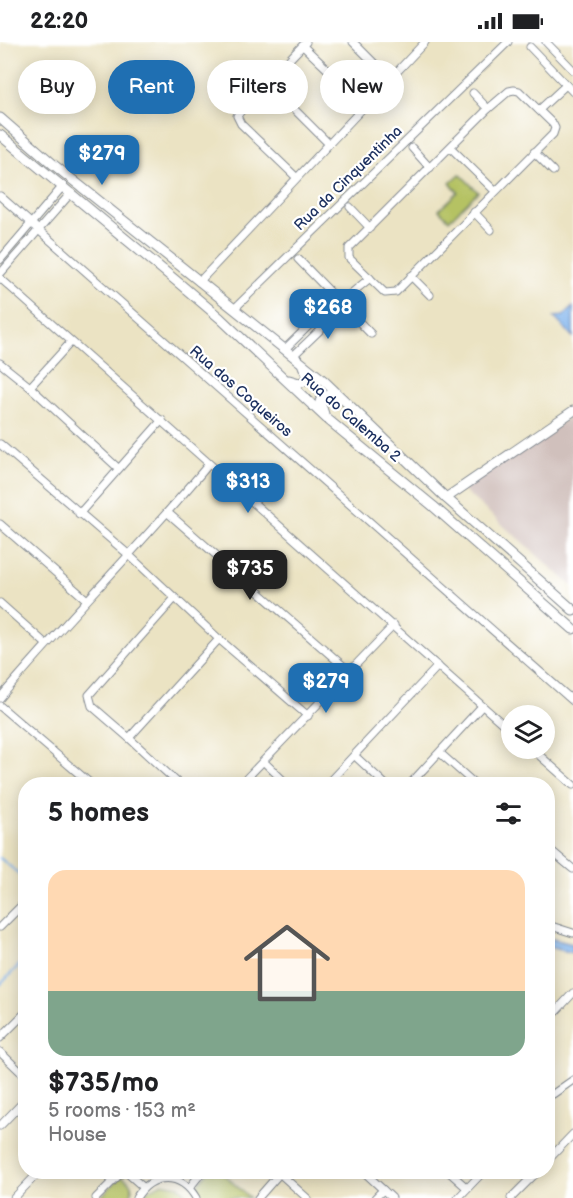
<!DOCTYPE html>
<html lang="en">
<head>
<meta charset="utf-8">
<style>
	body { margin:0; font-family:"Balsamiq Sans",sans-serif; background:#f2f2f2; color:#202124; height:100vh; display:flex; flex-direction:column; font-size:22px; white-space:nowrap }
	* { box-sizing:border-box; margin:0 }
	p { font-size:20px; color:#757577 }
	.icon { flex:none; width:33px; height:33px; fill:none; stroke:currentColor; stroke-width:2; stroke-linecap:round; stroke-linejoin:round }
	.map { position:relative; flex:1; overflow:hidden }
	.drawer { position:absolute; left:18px; top:735px; width:537px; height:402px; display:flex; flex-direction:column; background:#fff; border-radius:24px; box-shadow:0 3px 15px #0003 }
	.drawer>* { flex:none }
	.hud { position:absolute; left:18px; top:18px; width:537px; height:54px; display:flex; gap:12px }
	.fabs { position:absolute; left:501px; top:663px; display:grid; gap:12px }
	.fabs a { display:grid; place-items:center; width:54px; height:54px; border-radius:50%; background:#fff; box-shadow:0 3px 15px #0003; font-size:30px }
	.price { position:absolute; translate:-50% -51px; padding:0 14px; border-radius:12px; background:#1f6fb2; color:#fff; font-size:20px; line-height:39px; filter:drop-shadow(0 2px 3px #0008) }
	.price::after { content:''; position:absolute; left:50%; top:36px; width:18px; height:14px; margin-left:-9px; background:inherit; clip-path:polygon(0 0,100% 0,50% 100%) }
	.price.active { background:#222; color:#fff }
	ul { padding:0; list-style:none }
	li { display:grid; align-content:center; gap:12px; height:318px; padding:0 30px }
	li+li { border-top:2px solid #e0e0e0 }
	li span { display:grid; place-items:center; height:186px; border-radius:18px; color:#555 }
	li>.icon { margin-inline-start:auto }
	span .icon { width:108px; height:108px; fill:#fffc; stroke-width:1 }
	li b { font-size:26px }
	h2 { display:flex; justify-content:space-between; align-items:center; height:72px; padding:0 30px; font-size:26px }
	.tag { padding:0 21px; border-radius:27px; background:#fff; box-shadow:0 3px 15px #0003; font-size:21px; line-height:54px }
	.tag.active { background:#1f6fb2; color:#fff }
	.status { display:flex; justify-content:space-between; align-items:center; height:42px; padding:0 30px; background:#fff; direction:ltr }
	.status svg { height:16px; fill:currentColor }
	.map>svg:first-child { display:block }
	.industrial { fill:#d0c0bc }
	.park { fill:#b5c264; stroke:#687861; stroke-width:1.5 }
	.water { fill:#7fb3ec; stroke:#4d71a5; stroke-width:1.5 }
	.lines { fill:none; stroke-linecap:round; stroke-linejoin:round }
	.stream { stroke:#7fb3ec; stroke-width:2 }
	.street-casing { stroke:#838990; stroke-width:9 }
	.secondary-casing { stroke:#838990; stroke-width:11 }
	.street { stroke:#fff; stroke-width:7 }
	.secondary { stroke:#fff; stroke-width:9 }
	.labels { text-anchor:middle; stroke-width:4.5; stroke-linejoin:round; paint-order:stroke }
	.street-label { font-size:15px; fill:#1b2f5e; stroke:#fff }
</style>
</head>
<body>
<div class="status"><b>22:20</b><svg viewBox="0 0 49 12"><path d="M0 12V9h3v3zM5 12V6h3v6zM10 12V3h3v9zM15 12V0h3v12zM26 1h20v11H26zM47 4h2v5h-2z"/></svg></div>
<div class="map">
<svg width="573" height="1156" viewBox="0 0 573 1156">
	<rect width="100%" height="100%" fill="#fff"/>
	<filter id="ink" filterUnits="userSpaceOnUse"><feTurbulence type="fractalNoise" baseFrequency=".0167" numOctaves="2"/><feDisplacementMap in="SourceGraphic" scale="12" xChannelSelector="R" yChannelSelector="G"/><feConvolveMatrix kernelMatrix="1 2 1 2 8 2 1 2 1" color-interpolation-filters="sRGB"/></filter>
	<filter id="wash" filterUnits="userSpaceOnUse"><feTurbulence type="fractalNoise" baseFrequency=".008" numOctaves="4" result="noise"/><feDisplacementMap in="SourceGraphic" scale="24" xChannelSelector="R" yChannelSelector="G"/><feGaussianBlur stdDeviation="1.35" result="paint"/><feColorMatrix in="noise" values="0 0 0 0 0 0 0 0 0 0 0 0 0 0 0 0 0 1.4 0 .05"/><feComposite in="paint" operator="in"/></filter>
	<g filter="url(#wash)">
		<rect width="100%" height="100%" fill="#ebe3c3"/>
		<!-- industrial -->
		<polygon class="industrial" points="573,373 573,545 462,447"/>
		<!-- park -->
		<g class="park">
			<polygon points="460,132 478,150 449,178 439,168 458,150 450,141"/>
			<polygon points="208,1130 221,1130 250,1156 203,1156 198,1150 197,1143"/>
			<path d="M 121,1134 C 130,1139 136,1146 129,1156 L 100,1156 Z"/>
			<polygon points="162,1141 179,1144 191,1156 142,1156 147,1149"/>
		</g>
		<!-- water -->
		<g class="water">
			<polygon points="573,265 573,295 554,275 563,274"/>
			<polygon points="548,896 573,902 573,911 548,905"/>
		</g>
		<g class="lines">
			<!-- stream -->
			<g class="stream">
				<polyline points="0,816 26,838"/>
				<polyline points="0,943 26,916"/>
			</g>
		</g>
	</g>
	<g filter="url(#ink)">
		<g class="lines">
			<defs>
				<g id="street">
					<polyline points="353,0 390,37"/>
					<polyline points="546,0 573,28"/>
					<polyline points="303,4 365,63"/>
					<polyline points="530,5 573,50"/>
					<polyline points="267,40 328,101"/>
					<polygon points="514,48 519,49 553,82 555,86 553,92 396,250 385,251 349,216 349,206 488,67 509,49"/>
					<polyline points="473,51 488,67"/>
					<polyline points="539,68 566,43"/>
					<polyline points="412,106 430,126"/>
					<polyline points="451,106 495,149"/>
					<polyline points="534,110 553,129"/>
					<polyline points="296,135 241,82 237,74 248,60 306,0"/>
					<polyline points="0,154 573,659"/>
					<polyline points="350,165 370,186"/>
					<polyline points="474,170 491,188"/>
					<polyline points="298,217 371,292"/>
					<polyline points="0,218 63,144"/>
					<polyline points="0,232 71,151"/>
					<polyline points="411,234 430,253"/>
					<polyline points="0,236 512,690"/>
					<polyline points="199,240 425,0"/>
					<polyline points="234,267 508,0"/>
					<polyline points="286,306 336,257 348,254 370,236"/>
					<polyline points="294,313 346,263"/>
					<polyline points="0,321 30,345 118,426"/>
					<polyline points="30,345 71,300"/>
					<polyline points="0,402 129,513 219,597 308,674"/>
					<polyline points="168,471 349,629"/>
					<polyline points="79,472 162,378"/>
					<polyline points="0,482 87,558"/>
					<polyline points="175,556 89,653 92,664 129,696 179,742"/>
					<polyline points="0,561 46,602"/>
					<path d="M 0,656 C 68,576 142,502 209,422"/>
					<polyline points="0,664 91,742"/>
					<polyline points="129,696 219,597"/>
					<polyline points="531,706 573,743"/>
					<polyline points="440,711 475,742"/>
					<polyline points="355,714 385,742"/>
					<polyline points="264,720 287,742"/>
					<polyline points="241,742 394,583"/>
					<polyline points="327,742 438,624"/>
					<polyline points="410,742 482,664"/>
					<polyline points="548,806 573,827"/>
					<polyline points="548,883 573,891"/>
					<polyline points="0,885 26,859"/>
					<polyline points="548,978 573,951"/>
					<polyline points="0,996 26,970"/>
					<polyline points="0,1010 26,1035"/>
					<polyline points="548,1053 553,1052 573,1038"/>
					<polyline points="0,1084 26,1057"/>
					<polyline points="548,1118 573,1092"/>
					<polyline points="126,1130 143,1145"/>
					<polyline points="278,1130 307,1156"/>
					<polyline points="364,1130 392,1156"/>
					<polyline points="449,1130 467,1146"/>
					<polyline points="190,1145 202,1130"/>
					<polyline points="14,1156 39,1130"/>
					<polyline points="96,1156 122,1130"/>
					<path d="M 136,1156 C 152,1130 181,1130 196,1156"/>
					<polyline points="258,1156 280,1131"/>
					<polyline points="375,1156 383,1148"/>
					<polyline points="458,1156 483,1130"/>
					<polyline points="511,1156 537,1130"/>
				</g>
				<g id="secondary">
					<polyline points="0,76 54,123 323,338 446,456 573,568"/>
					<polyline points="0,93 180,242 220,276 326,376 433,464 573,587"/>
					<polyline points="289,338 299,341 305,339 307,333 303,324"/>
					<polyline points="324,372 320,360 322,355 329,353 340,356"/>
					<polyline points="446,456 573,369"/>
				</g>
			</defs>
			<!-- street casing -->
			<use href="#street" class="street-casing"/>
			<!-- secondary casing -->
			<use href="#secondary" class="secondary-casing"/>
			<!-- street -->
			<use href="#street" class="street"/>
			<!-- secondary -->
			<use href="#secondary" class="secondary"/>
		</g>
	</g>
	<g class="labels">
		<!-- street labels -->
		<g class="street-label">
			<text transform="translate(348 136) rotate(-44)" y="5">Rua da Cinquentinha</text>
			<text transform="translate(241 349) rotate(41)" y="5">Rua dos Coqueiros</text>
			<text transform="translate(351 375) rotate(41)" y="5">Rua do Calemba 2</text>
		</g>
	</g>
</svg>
<div class="fabs">
<a><svg class="icon" aria-label="layers" viewBox="0 0 24 24"><path d="M12 4l9 5-9 5-9-5zM3 14l9 5 9-5"/></svg></a>
</div>
<b class="price" style="left:102px;top:144px">$279</b>
<b class="price" style="left:328px;top:298px">$268</b>
<b class="price" style="left:248px;top:472px">$313</b>
<b class="price active" style="left:250px;top:559px">$735</b>
<b class="price" style="left:326px;top:672px">$279</b>
<div class="hud">
<a class="tag">Buy</a>
<a class="tag active">Rent</a>
<a class="tag">Filters</a>
<a class="tag">New</a>
</div>
<section class="drawer">
<h2>5 homes<svg class="icon" aria-label="filters" viewBox="0 0 24 24"><path d="M4 7h16M4 17h16"/><circle cx="9" cy="7" r="2"/><circle cx="15" cy="17" r="2"/></svg></h2>
<ul>
<li><span style="background:linear-gradient(#ffd9b3 65%,#7fa58c 0)"><svg class="icon" aria-label="home" viewBox="0 0 24 24"><path d="M3 11l9-7 9 7M6 9v11h12V9"/></svg></span><div><b>$735/mo</b><p>5 rooms · 153 m²</p><p>House</p></div></li>
</ul>
</section>
</div>
</body>
</html>
